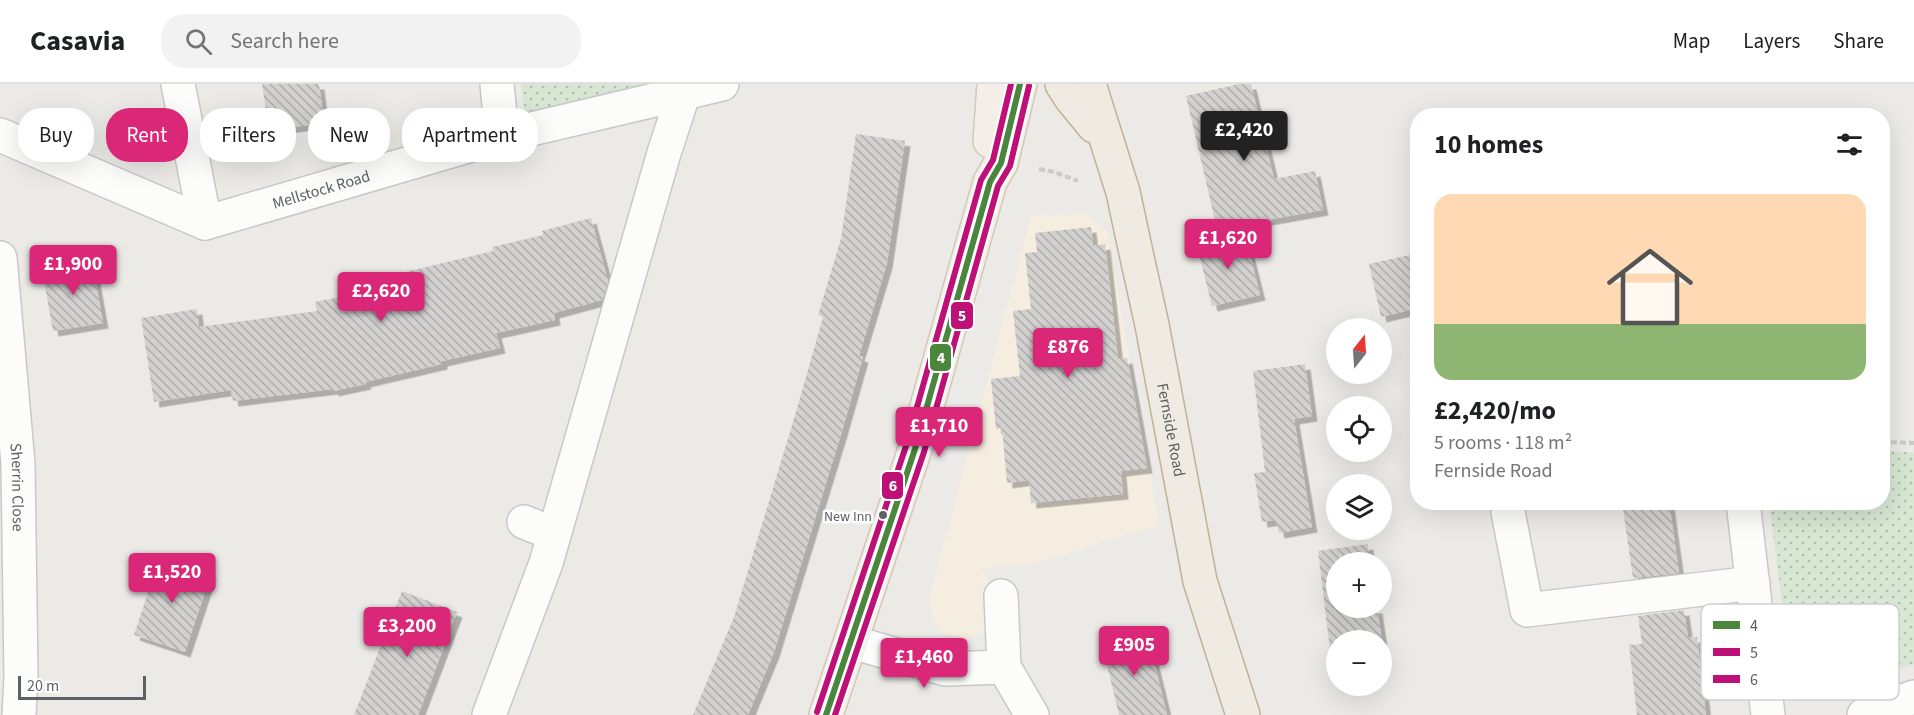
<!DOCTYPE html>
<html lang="en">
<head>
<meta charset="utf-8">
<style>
	body { margin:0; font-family:"Source Sans 3",sans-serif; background:#f2f2f2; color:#202124; height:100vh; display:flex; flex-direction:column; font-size:22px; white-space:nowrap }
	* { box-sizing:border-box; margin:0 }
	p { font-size:20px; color:#757577 }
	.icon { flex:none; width:33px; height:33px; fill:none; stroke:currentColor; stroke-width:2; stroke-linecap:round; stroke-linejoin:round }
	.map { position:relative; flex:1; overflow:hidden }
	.details { position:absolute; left:1410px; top:24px; width:480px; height:402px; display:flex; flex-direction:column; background:#fff; border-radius:24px; box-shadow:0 6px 24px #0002 }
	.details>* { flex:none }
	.hud { position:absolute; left:18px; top:24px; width:570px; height:54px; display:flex; gap:12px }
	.needle { width:39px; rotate:17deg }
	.tools { position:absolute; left:1326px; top:234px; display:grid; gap:12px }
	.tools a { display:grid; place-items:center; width:66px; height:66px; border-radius:50%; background:#fff; box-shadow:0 6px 24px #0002; font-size:30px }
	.scale { position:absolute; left:18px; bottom:15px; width:128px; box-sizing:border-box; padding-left:6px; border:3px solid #5c6165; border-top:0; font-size:16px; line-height:21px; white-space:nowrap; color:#5c6165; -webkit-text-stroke:4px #fff; paint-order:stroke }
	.price { position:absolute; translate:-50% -51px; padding:0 14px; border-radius:6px; background:#db2777; color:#fff; font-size:20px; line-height:39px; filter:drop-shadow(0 2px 3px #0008) }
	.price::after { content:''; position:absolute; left:50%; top:36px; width:18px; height:14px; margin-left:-9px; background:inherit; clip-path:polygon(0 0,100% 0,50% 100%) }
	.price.current { background:#222; color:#fff }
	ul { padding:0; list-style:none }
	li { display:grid; align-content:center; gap:12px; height:318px; padding:0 24px }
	li span { display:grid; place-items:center; height:186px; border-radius:18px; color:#555 }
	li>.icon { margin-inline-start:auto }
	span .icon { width:108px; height:108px; fill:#fffc; stroke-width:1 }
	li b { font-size:26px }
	h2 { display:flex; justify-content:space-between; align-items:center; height:72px; padding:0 24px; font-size:26px }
	.tag { padding:0 21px; border-radius:24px; background:#fff; box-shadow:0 6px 24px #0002; font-size:21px; line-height:54px }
	.tag.current { background:#db2777; color:#fff }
	header { display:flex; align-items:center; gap:36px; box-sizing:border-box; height:84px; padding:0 30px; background:#fff; border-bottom:2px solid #e0e0e0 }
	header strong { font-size:28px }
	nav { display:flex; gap:33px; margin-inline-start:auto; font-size:21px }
	.search { width:420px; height:54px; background:#f2f2f2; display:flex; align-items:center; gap:15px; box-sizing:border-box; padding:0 21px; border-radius:24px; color:#757577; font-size:22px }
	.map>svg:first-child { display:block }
	.commercial { fill:#f5eee0 }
	.grass { fill:url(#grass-dots) }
	.building { fill:url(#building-back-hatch); filter:url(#shadow) }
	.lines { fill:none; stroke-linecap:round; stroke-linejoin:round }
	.minor-casing { stroke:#c8c8c8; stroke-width:36 }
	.major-casing { stroke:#d3c8b6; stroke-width:36 }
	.highway-casing { stroke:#c3b095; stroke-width:36 }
	.path { stroke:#c7cbc9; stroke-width:4; stroke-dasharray:6 3; stroke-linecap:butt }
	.minor { stroke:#fcfcfb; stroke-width:33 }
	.major { stroke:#f3efe8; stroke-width:33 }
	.highway { stroke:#efeae2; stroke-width:33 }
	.bus-1-casing { stroke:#fff; stroke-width:10 }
	.bus-2-casing { stroke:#fff; stroke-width:10 }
	.bus-3-casing { stroke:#fff; stroke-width:10 }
	.bus-1 { stroke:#4b863d; stroke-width:6 }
	.bus-2 { stroke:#be1076; stroke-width:6 }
	.bus-3 { stroke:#be1076; stroke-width:6 }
	.bus-dot { fill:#5c6165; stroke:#fff; stroke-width:2 }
	.labels { text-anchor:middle; stroke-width:5; stroke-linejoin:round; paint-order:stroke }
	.bus-label { font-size:14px; fill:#5c6165; stroke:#fff; text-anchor:end }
	.street-label { font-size:16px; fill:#5c6165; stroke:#fff }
	.key { fill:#fff; stroke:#ced0d1; stroke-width:1.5 }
	.key-label { font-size:16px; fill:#5c6165 }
	.line-badge { stroke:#fff; stroke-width:2 }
	.badge-label { font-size:16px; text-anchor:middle; font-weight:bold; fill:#fff }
</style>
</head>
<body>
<header>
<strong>Casavia</strong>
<div class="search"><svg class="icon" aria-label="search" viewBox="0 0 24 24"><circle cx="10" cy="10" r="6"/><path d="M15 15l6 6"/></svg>Search here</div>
<nav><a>Map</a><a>Layers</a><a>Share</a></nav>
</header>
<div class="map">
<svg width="1914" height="631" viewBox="0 0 1914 631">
	<defs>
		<pattern id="grass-dots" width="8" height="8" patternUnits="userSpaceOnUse" patternTransform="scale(1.5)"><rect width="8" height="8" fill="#d7e7d3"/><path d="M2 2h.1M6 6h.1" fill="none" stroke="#b2bfaf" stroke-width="1.8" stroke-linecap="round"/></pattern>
		<pattern id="building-back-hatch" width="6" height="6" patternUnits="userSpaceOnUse" patternTransform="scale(1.5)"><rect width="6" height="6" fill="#d2d1d0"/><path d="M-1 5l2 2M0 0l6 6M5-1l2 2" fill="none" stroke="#aeadac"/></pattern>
		<filter id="shadow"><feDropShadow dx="5.5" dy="5.5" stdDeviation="0" flood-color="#0004"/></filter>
	</defs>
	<rect width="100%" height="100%" fill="#eceae7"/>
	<!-- commercial -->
	<polygon class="commercial" points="1088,130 1107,148 1159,441 1032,480 982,484 994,510 993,534 985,548 965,555 941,549 933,534 929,516 1031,132"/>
	<!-- grass -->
	<g class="grass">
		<polygon points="521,0 722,0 527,45"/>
		<polygon points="1883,366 1914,369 1914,580 1885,590 1817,609 1797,598 1791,587 1769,419 1882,418"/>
	</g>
	<!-- building -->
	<g class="building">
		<polygon points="262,0 319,0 324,39 269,46"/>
		<polygon points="1239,0 1251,0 1274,95 1315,87 1323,126 1217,145 1186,12"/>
		<polygon points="856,50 905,57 887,179 859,272 863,273 842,347 774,568 748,631 693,631 734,533 796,328 823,233 818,231 841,155"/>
		<polygon points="591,134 608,197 602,216 554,229 555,236 496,249 500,264 442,277 442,280 365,298 366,300 333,307 333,305 233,317 231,306 154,318 141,234 197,225 199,243 317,227 315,218 370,207 368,197 493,167 492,163 543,151 542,147"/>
		<polygon points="1091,143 1093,162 1105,160 1118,275 1127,274 1147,384 1121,387 1123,410 1031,419 1029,396 1007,399 1002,344 996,345 991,295 1020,292 1013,227 1031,225 1025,169 1037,168 1035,149"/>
		<polygon points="1245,151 1260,211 1212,222 1197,162"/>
		<polygon points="1418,169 1418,224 1381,233 1369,180"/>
		<polygon points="92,177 103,239 53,247 42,186"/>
		<polygon points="1305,280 1312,332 1294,335 1312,443 1279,449 1276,436 1262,438 1254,389 1265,388 1253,287"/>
		<polygon points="1622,418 1669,418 1679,489 1633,494"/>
		<polygon points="1368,460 1370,478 1336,478 1336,524 1377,524 1385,577 1382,577 1382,556 1336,556 1336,582 1332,582 1318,467"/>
		<polygon points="160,472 211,490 185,568 134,551"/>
		<polygon points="402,507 457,528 418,631 354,631"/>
		<polygon points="1684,526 1688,554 1697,553 1706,631 1637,631 1629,561 1642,560 1638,532"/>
		<polygon points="1147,549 1167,631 1119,631 1102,560"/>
	</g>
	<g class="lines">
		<defs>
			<g id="minor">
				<polyline points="178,0 205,139"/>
				<polyline points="497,0 502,52"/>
				<path id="s1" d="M 0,51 L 205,139 L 502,52 L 722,0"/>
				<path id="s2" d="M 0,174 L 18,380 L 21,593 L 19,631"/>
				<polyline points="1743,418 1768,631"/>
				<polyline points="1508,428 1527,526 1753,499"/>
				<polyline points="524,438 554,450"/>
				<polyline points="1001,512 1004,583 1032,631"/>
				<polyline points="852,558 945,585 1004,583"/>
				<polyline points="489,631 546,479 664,69 684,8"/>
				<polyline points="1864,631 1914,613"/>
			</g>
			<g id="major">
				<polyline points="990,57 994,0"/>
				<polyline points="826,631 915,365 990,98 1001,79 1020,0"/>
			</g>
			<g id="highway">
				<polyline points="1062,0 1071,14 1094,42"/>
				<path id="s3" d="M 1089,0 L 1123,108 L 1135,164 L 1152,241 L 1200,497 L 1243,631"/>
			</g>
		</defs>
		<!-- minor casing -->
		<use href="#minor" class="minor-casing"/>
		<!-- major casing -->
		<use href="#major" class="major-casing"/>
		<!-- highway casing -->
		<use href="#highway" class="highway-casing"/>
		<!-- path -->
		<g class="path">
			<polyline points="1039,85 1054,88 1078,97"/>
			<polyline points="1882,358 1914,359"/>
		</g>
		<!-- minor -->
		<use href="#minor" class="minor"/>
		<!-- major -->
		<use href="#major" class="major"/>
		<!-- highway -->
		<use href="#highway" class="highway"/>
		<defs>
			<polyline id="bus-1" points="826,631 915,365 990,98 1001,79 1020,0"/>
			<polyline id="bus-2" points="835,631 924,368 998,102 1010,82 1029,2"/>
			<polyline id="bus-3" points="817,628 906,362 981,96 993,76 1011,0"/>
		</defs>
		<!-- bus-1 casing -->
		<use href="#bus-1" class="bus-1-casing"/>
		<!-- bus-2 casing -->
		<use href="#bus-2" class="bus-2-casing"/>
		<!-- bus-3 casing -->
		<use href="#bus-3" class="bus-3-casing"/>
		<!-- bus-1 -->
		<use href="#bus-1" class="bus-1"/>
		<!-- bus-2 -->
		<use href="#bus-2" class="bus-2"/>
		<!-- bus-3 -->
		<use href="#bus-3" class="bus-3"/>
	</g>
	<!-- markers -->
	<circle class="bus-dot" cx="883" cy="431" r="5"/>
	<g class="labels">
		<!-- bus labels -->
		<g class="bus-label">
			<text x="872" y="437">New Inn</text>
		</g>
		<!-- street labels -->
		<g class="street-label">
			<text dy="6" stroke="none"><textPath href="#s1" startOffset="344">Mellstock Road</textPath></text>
			<text dy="6" stroke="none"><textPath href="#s3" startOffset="356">Fernside Road</textPath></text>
			<text dy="6" stroke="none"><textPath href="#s2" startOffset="230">Sherrin Close</textPath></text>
		</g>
	</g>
	<!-- legend -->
	<rect x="1701" y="520" width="198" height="96" rx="9" class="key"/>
	<rect x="1713" y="537" width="27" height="8" fill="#4b863d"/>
	<rect x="1713" y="564" width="27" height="8" fill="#be1076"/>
	<rect x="1713" y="591" width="27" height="8" fill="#be1076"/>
	<g class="key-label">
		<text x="1750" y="547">4</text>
		<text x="1750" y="574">5</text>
		<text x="1750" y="601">6</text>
	</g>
	<g class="line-badge">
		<rect x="950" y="217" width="24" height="29" rx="6" fill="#be1076"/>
		<rect x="929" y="259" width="23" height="29" rx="6" fill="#4b863d"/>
		<rect x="881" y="387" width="23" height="29" rx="6" fill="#be1076"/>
	</g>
	<g class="badge-label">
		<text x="962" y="237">5</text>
		<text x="941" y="279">4</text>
		<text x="893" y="407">6</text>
	</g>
</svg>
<div class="tools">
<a><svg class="needle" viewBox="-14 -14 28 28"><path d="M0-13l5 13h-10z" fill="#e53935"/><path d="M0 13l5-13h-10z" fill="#757577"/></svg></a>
<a><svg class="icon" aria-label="locate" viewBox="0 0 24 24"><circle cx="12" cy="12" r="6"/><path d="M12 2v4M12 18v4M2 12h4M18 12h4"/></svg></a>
<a><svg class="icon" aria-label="layers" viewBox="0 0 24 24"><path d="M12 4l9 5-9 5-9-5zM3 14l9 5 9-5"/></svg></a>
<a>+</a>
<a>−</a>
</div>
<div class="scale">20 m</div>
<b class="price current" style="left:1244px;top:78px">£2,420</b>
<b class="price" style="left:1228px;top:186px">£1,620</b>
<b class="price" style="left:73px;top:212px">£1,900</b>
<b class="price" style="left:381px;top:239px">£2,620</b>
<b class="price" style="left:1068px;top:295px">£876</b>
<b class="price" style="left:939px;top:374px">£1,710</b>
<b class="price" style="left:172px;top:520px">£1,520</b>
<b class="price" style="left:407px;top:574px">£3,200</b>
<b class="price" style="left:1134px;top:593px">£905</b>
<b class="price" style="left:924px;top:605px">£1,460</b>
<div class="hud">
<a class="tag">Buy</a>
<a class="tag current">Rent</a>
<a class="tag">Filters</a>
<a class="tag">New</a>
<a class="tag">Apartment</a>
</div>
<section class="details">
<h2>10 homes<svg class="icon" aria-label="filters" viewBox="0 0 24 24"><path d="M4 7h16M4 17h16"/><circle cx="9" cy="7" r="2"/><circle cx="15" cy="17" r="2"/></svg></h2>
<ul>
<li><span style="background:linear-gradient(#ffd9b3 70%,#8fb573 0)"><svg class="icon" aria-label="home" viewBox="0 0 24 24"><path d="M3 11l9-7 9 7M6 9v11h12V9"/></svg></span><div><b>£2,420/mo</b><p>5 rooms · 118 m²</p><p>Fernside Road</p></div></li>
</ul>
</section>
</div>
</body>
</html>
